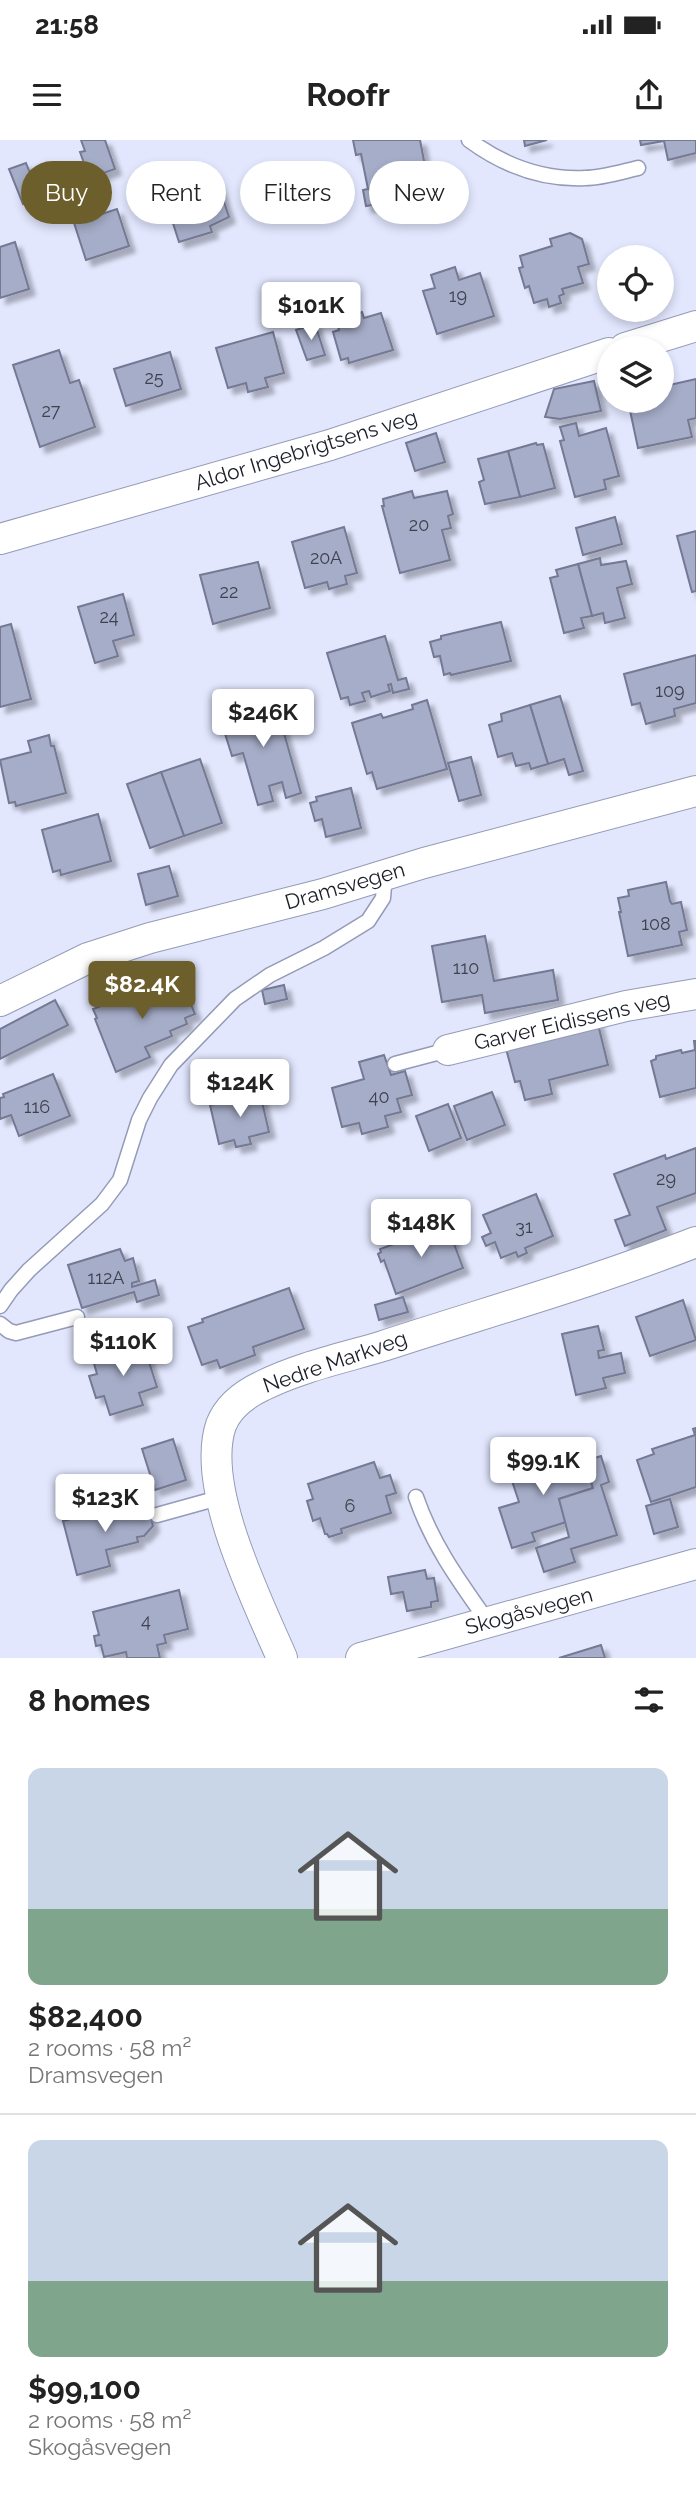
<!DOCTYPE html>
<html lang="en">
<head>
<meta charset="utf-8">
<style>
	body { margin:0; font-family:Raleway,sans-serif; background:#f6f6f6; color:#222; height:100vh; display:flex; flex-direction:column; font-size:26px; white-space:nowrap }
	* { box-sizing:border-box; margin:0 }
	p { font-size:23px; color:#767676 }
	.icon { flex:none; width:38px; height:38px; fill:none; stroke:currentColor; stroke-width:2; stroke-linecap:round; stroke-linejoin:round }
	.map { position:relative; height:1518px; overflow:hidden }
	.sheet { display:flex; flex-direction:column; background:#fff; flex:1 }
	.sheet>* { flex:none }
	.hud { position:absolute; left:21px; top:21px; width:654px; height:63px; display:flex; gap:14px }
	.buttons { position:absolute; left:597px; top:105px; display:grid; gap:14px }
	.buttons a { display:grid; place-items:center; width:77px; height:77px; border-radius:50%; background:#fff; box-shadow:0 4px 10px #0003; font-size:35px }
	.price { position:absolute; translate:-50% -60px; padding:0 16px; border-radius:7px; background:#fff; color:#222; font-size:23px; line-height:46px; filter:drop-shadow(0 2px 4px #0008) }
	.price::after { content:''; position:absolute; left:50%; top:42px; width:21px; height:16px; margin-left:-10px; background:inherit; clip-path:polygon(0 0,100% 0,50% 100%) }
	.price.selected { background:#6c5f2c; color:#fff }
	ul { padding:0; list-style:none }
	li { display:grid; align-content:center; gap:14px; height:371px; padding:0 28px }
	li+li { border-top:2px solid #e0e0e0 }
	li span { display:grid; place-items:center; height:217px; border-radius:14px; color:#555 }
	li>.icon { margin-inline-start:auto }
	span .icon { width:126px; height:126px; fill:#fffc; stroke-width:1 }
	li b { font-size:30px }
	h2 { display:flex; justify-content:space-between; align-items:center; height:84px; padding:0 28px; font-size:30px }
	.pill { padding:0 24px; border-radius:32px; background:#fff; box-shadow:0 4px 10px #0003; font-size:24px; line-height:63px }
	.pill.selected { background:#6c5f2c; color:#fff }
	.status { display:flex; justify-content:space-between; align-items:center; height:49px; padding:0 35px; background:#fff; direction:ltr }
	.status svg { height:19px; fill:currentColor }
	header { display:flex; justify-content:space-between; align-items:center; height:91px; padding:0 28px; background:#fff; font-size:32px; font-weight:700 }
	.map>svg:first-child { display:block }
	.building { fill:#a6adc8; stroke:#747993; stroke-width:2; filter:url(#shadow) }
	.lines { fill:none; stroke-linecap:round; stroke-linejoin:round }
	.lane-casing { stroke:#959bb6; stroke-width:17 }
	.street-casing { stroke:#959bb6; stroke-width:32 }
	.lane { stroke:#fff; stroke-width:14 }
	.street { stroke:#fff; stroke-width:30 }
	.labels { text-anchor:middle; stroke-width:5; stroke-linejoin:round; paint-order:stroke }
	.number-label { font-size:18px; fill:#3e414f }
	.street-label { font-size:21px; fill:#1b1d27; stroke:#fff }
</style>
</head>
<body>
<div class="status"><b>21:58</b><svg viewBox="0 0 49 12"><path d="M0 12V9h3v3zM5 12V6h3v6zM10 12V3h3v9zM15 12V0h3v12zM26 1h20v11H26zM47 4h2v5h-2z"/></svg></div>
<header><svg class="icon" aria-label="menu" viewBox="0 0 24 24"><path d="M4 6h16M4 12h16M4 18h16"/></svg>Roofr<svg class="icon" aria-label="share" viewBox="0 0 24 24"><path d="M12 15V3M7 8l5-5 5 5M5 13v7h14v-7"/></svg></header>
<div class="map">
<svg width="696" height="1518" viewBox="0 0 696 1518">
	<defs>
		<filter id="shadow"><feDropShadow dx="6" dy="6" stdDeviation="2" flood-color="#0004"/></filter>
	</defs>
	<rect width="100%" height="100%" fill="#e2e7fe"/>
	<!-- building -->
	<g class="building">
		<polygon points="81,0 105,0 115,29 95,36 90,24 85,26 80,12 85,11"/>
		<polygon points="353,0 420,0 425,26 411,29 415,50 412,58 366,66 363,50 368,49 361,14 356,15"/>
		<polygon points="524,0 547,0 525,6"/>
		<polygon points="640,0 696,0 696,13 668,20 664,1 641,5"/>
		<polygon points="26,23 40,58 23,64 9,29"/>
		<polygon points="207,41 208,44 217,41 229,77 210,86 212,92 179,102 164,55 178,50 176,46 189,42 190,46"/>
		<polygon points="117,69 129,106 86,120 74,83"/>
		<polygon points="570,93 582,99 589,124 578,127 583,143 562,149 564,154 559,156 561,163 549,167 547,159 534,163 529,146 525,148 519,128 523,127 520,116 552,106 550,99"/>
		<polygon points="15,102 29,149 0,158 0,107"/>
		<polygon points="455,127 459,140 480,133 494,176 437,194 423,151 435,148 431,135"/>
		<polygon points="362,172 364,178 381,173 393,210 349,223 348,218 341,220 333,192 339,190 338,186 352,182 351,176"/>
		<polygon points="315,184 325,215 307,220 296,190"/>
		<polygon points="273,192 284,233 265,238 268,247 248,252 246,243 228,248 216,208"/>
		<polygon points="59,210 70,243 79,240 95,287 40,307 13,225"/>
		<polygon points="170,212 181,249 126,266 114,229"/>
		<polygon points="696,239 696,278 688,280 692,297 638,308 628,261 662,261 662,253 667,252 665,246"/>
		<polygon points="594,241 601,271 560,279 545,277 554,249"/>
		<polygon points="576,283 579,296 606,288 619,336 604,340 606,349 575,357 560,301 564,300 560,287"/>
		<polygon points="436,293 445,322 415,331 406,303"/>
		<polygon points="536,303 537,305 543,304 555,348 520,357 508,311"/>
		<polygon points="508,311 520,357 485,364 479,342 484,340 478,319"/>
		<polygon points="412,351 414,358 447,351 453,374 448,376 451,388 442,390 450,420 400,433 382,366 384,366 383,359"/>
		<polygon points="615,377 622,404 583,415 576,388"/>
		<polygon points="344,387 357,433 345,436 347,444 329,449 327,442 305,448 292,402"/>
		<polygon points="696,391 696,451 692,452 677,396"/>
		<polygon points="600,418 601,425 626,421 632,444 617,448 625,478 605,483 603,473 592,476 578,424"/>
		<polygon points="258,422 270,468 213,484 200,435"/>
		<polygon points="578,424 592,476 581,478 584,488 564,493 550,438 558,436 556,430"/>
		<polygon points="123,454 134,495 113,501 118,516 95,523 78,467"/>
		<polygon points="501,482 511,521 451,535 450,533 444,535 440,516 434,517 430,502 441,499 441,496"/>
		<polygon points="11,484 31,559 0,567 0,487"/>
		<polygon points="385,496 398,540 406,538 409,549 393,553 391,544 388,545 390,551 371,557 369,551 362,553 365,561 350,565 348,557 341,559 327,513"/>
		<polygon points="696,515 696,563 674,569 675,576 646,584 640,563 632,565 624,534"/>
		<polygon points="560,556 583,631 569,635 564,619 548,624 530,565"/>
		<polygon points="274,558 301,653 286,658 282,642 269,646 273,661 258,665 243,613 232,616 222,584 233,581 230,571"/>
		<polygon points="427,560 447,629 377,649 372,632 367,634 352,583 381,574 383,578 413,569 412,565"/>
		<polygon points="530,565 548,624 531,629 529,623 516,626 512,613 498,617 489,585 502,581 501,574"/>
		<polygon points="49,595 51,606 54,606 66,653 16,666 15,662 9,663 0,620 31,612 28,601"/>
		<polygon points="471,617 481,655 459,661 448,623"/>
		<polygon points="200,619 222,683 184,696 161,632"/>
		<polygon points="161,632 184,696 150,708 127,644"/>
		<polygon points="351,648 361,688 326,697 322,679 315,681 310,663 317,661 316,657"/>
		<polygon points="98,674 111,721 61,735 60,730 53,732 42,690"/>
		<polygon points="169,726 178,756 146,765 138,734"/>
		<polygon points="666,742 670,761 672,764 681,762 687,790 679,792 682,805 628,816 619,772 621,772 618,758 629,756 628,750"/>
		<polygon points="485,796 494,841 553,830 558,860 485,873 482,855 442,862 432,806"/>
		<polygon points="179,836 195,874 185,878 187,884 170,891 172,896 145,907 150,917 116,932 95,879 97,878 93,869"/>
		<polygon points="284,845 287,859 265,864 262,850"/>
		<polygon points="55,860 68,885 0,919 0,889"/>
		<polygon points="597,880 608,925 549,940 552,954 525,960 520,941 515,942 505,905"/>
		<polygon points="694,901 696,901 696,948 660,957 651,921 656,919 656,916 681,910 682,913 695,910"/>
		<polygon points="384,915 391,935 405,931 412,955 397,959 401,972 385,976 388,987 362,994 359,983 342,987 332,948 364,939 359,922"/>
		<polygon points="53,934 70,976 19,996 11,975 0,979 0,958 4,957 3,954"/>
		<polygon points="242,950 244,957 260,953 269,992 249,997 251,1004 236,1007 234,1000 219,1004 210,965 232,960 230,953"/>
		<polygon points="492,952 505,985 467,1000 454,966"/>
		<polygon points="448,964 461,998 429,1011 416,976"/>
		<polygon points="696,1008 696,1053 657,1067 666,1090 625,1106 615,1080 630,1075 614,1034 665,1015 666,1019"/>
		<polygon points="536,1054 553,1096 525,1108 527,1113 518,1117 516,1112 501,1118 495,1102 486,1106 482,1097 491,1093 483,1075"/>
		<polygon points="447,1085 463,1128 396,1154 384,1120 381,1122 378,1114 381,1112 380,1109"/>
		<polygon points="120,1109 125,1121 133,1118 139,1141 132,1143 132,1147 155,1140 159,1155 137,1162 134,1152 82,1168 68,1125"/>
		<polygon points="289,1148 304,1189 253,1207 255,1215 220,1228 217,1220 202,1225 188,1187 203,1182 202,1179"/>
		<polygon points="403,1157 408,1172 379,1180 375,1165"/>
		<polygon points="683,1160 696,1200 650,1216 636,1177"/>
		<polygon points="598,1186 604,1210 598,1211 599,1218 621,1213 625,1233 603,1238 606,1248 576,1255 562,1194"/>
		<polygon points="143,1203 157,1247 139,1253 143,1265 110,1275 104,1256 96,1258 89,1236 97,1234 93,1220"/>
		<polygon points="696,1288 696,1347 651,1362 637,1320 654,1314 652,1309 695,1295 693,1289"/>
		<polygon points="173,1299 186,1340 155,1350 142,1309"/>
		<polygon points="581,1312 593,1348 559,1359 566,1382 532,1393 535,1401 512,1408 499,1368 519,1362 510,1335"/>
		<polygon points="601,1316 609,1342 601,1345 617,1395 571,1409 575,1422 544,1432 536,1408 569,1397 559,1359 593,1348 585,1321"/>
		<polygon points="374,1322 380,1338 390,1335 396,1353 386,1356 391,1373 341,1389 342,1393 329,1397 327,1394 325,1394 320,1378 313,1381 307,1361 313,1359 308,1344"/>
		<polygon points="670,1359 678,1387 654,1394 646,1366"/>
		<polygon points="147,1362 153,1386 144,1396 137,1397 138,1402 106,1410 110,1426 77,1435 63,1381 128,1364 129,1367"/>
		<polygon points="425,1430 427,1439 434,1438 438,1461 431,1462 431,1467 407,1471 403,1452 391,1454 388,1437"/>
		<polygon points="179,1450 188,1489 164,1495 166,1503 157,1505 160,1518 127,1518 126,1512 104,1517 101,1505 96,1506 94,1496 99,1495 93,1472"/>
		<polygon points="601,1505 605,1518 559,1518"/>
	</g>
	<g class="lines">
		<defs>
			<g id="lane">
				<path d="M 469,0 C 503,25 542,40 585,38 C 602,38 621,32 638,28"/>
				<polyline points="395,924 448,910"/>
				<polyline points="0,1166 11,1150 29,1130 102,1064 120,1040 139,980 150,958 171,925 235,859 270,835 324,808 368,781 383,758 385,735"/>
				<polyline points="0,1184 9,1191 16,1193 77,1177"/>
				<path d="M 416,1357 C 432,1404 459,1441 488,1482"/>
				<polyline points="157,1375 222,1357"/>
			</g>
			<g id="street">
				<polyline points="625,208 696,186"/>
				<polyline points="0,399 330,305 609,213"/>
				<polyline points="0,861 88,818 150,798 323,754 424,723 696,651"/>
				<polyline points="448,910 626,866 696,854"/>
				<path d="M 282,1518 C 257,1460 200,1347 221,1285 C 228,1267 245,1254 262,1246 C 300,1227 343,1218 383,1206 C 487,1172 594,1142 696,1102"/>
				<polyline points="361,1518 696,1424"/>
			</g>
		</defs>
		<!-- lane casing -->
		<use href="#lane" class="lane-casing"/>
		<!-- street casing -->
		<use href="#street" class="street-casing"/>
		<!-- lane -->
		<use href="#lane" class="lane"/>
		<!-- street -->
		<use href="#street" class="street"/>
	</g>
	<g class="labels">
		<!-- number labels -->
		<g class="number-label">
			<text x="458" y="162">19</text>
			<text x="154" y="244">25</text>
			<text x="51" y="277">27</text>
			<text x="419" y="391">20</text>
			<text x="326" y="424">20A</text>
			<text x="229" y="458">22</text>
			<text x="109" y="483">24</text>
			<text x="670" y="557">109</text>
			<text x="656" y="790">108</text>
			<text x="466" y="834">110</text>
			<text x="379" y="963">40</text>
			<text x="37" y="973">116</text>
			<text x="666" y="1045">29</text>
			<text x="524" y="1093">31</text>
			<text x="106" y="1144">112A</text>
			<text x="350" y="1372">6</text>
			<text x="146" y="1487">4</text>
		</g>
		<!-- street labels -->
		<g class="street-label">
			<text transform="translate(306 310) rotate(-17)" y="7">Aldor Ingebrigtsens veg</text>
			<text transform="translate(345 746) rotate(-16)" y="7">Dramsvegen</text>
			<text transform="translate(572 881) rotate(-13)" y="7">Garver Eidissens veg</text>
			<text transform="translate(335 1222) rotate(-19)" y="7">Nedre Markveg</text>
			<text transform="translate(529 1471) rotate(-15)" y="7">Skogåsvegen</text>
		</g>
	</g>
</svg>
<div class="buttons">
<a><svg class="icon" aria-label="locate" viewBox="0 0 24 24"><circle cx="12" cy="12" r="6"/><path d="M12 2v4M12 18v4M2 12h4M18 12h4"/></svg></a>
<a><svg class="icon" aria-label="layers" viewBox="0 0 24 24"><path d="M12 4l9 5-9 5-9-5zM3 14l9 5 9-5"/></svg></a>
</div>
<b class="price" style="left:311px;top:202px">$101K</b>
<b class="price" style="left:263px;top:609px">$246K</b>
<b class="price selected" style="left:142px;top:881px">$82.4K</b>
<b class="price" style="left:240px;top:979px">$124K</b>
<b class="price" style="left:421px;top:1119px">$148K</b>
<b class="price" style="left:123px;top:1238px">$110K</b>
<b class="price" style="left:543px;top:1357px">$99.1K</b>
<b class="price" style="left:105px;top:1394px">$123K</b>
<div class="hud">
<a class="pill selected">Buy</a>
<a class="pill">Rent</a>
<a class="pill">Filters</a>
<a class="pill">New</a>
</div>
</div>
<section class="sheet">
<h2>8 homes<svg class="icon" aria-label="filters" viewBox="0 0 24 24"><path d="M4 7h16M4 17h16"/><circle cx="9" cy="7" r="2"/><circle cx="15" cy="17" r="2"/></svg></h2>
<ul>
<li><span style="background:linear-gradient(#c9d6e8 65%,#7fa58c 0)"><svg class="icon" aria-label="home" viewBox="0 0 24 24"><path d="M3 11l9-7 9 7M6 9v11h12V9"/></svg></span><div><b>$82,400</b><p>2 rooms · 58 m²</p><p>Dramsvegen</p></div></li>
<li><span style="background:linear-gradient(#c9d6e8 65%,#7fa58c 0)"><svg class="icon" aria-label="home" viewBox="0 0 24 24"><path d="M3 11l9-7 9 7M6 9v11h12V9"/></svg></span><div><b>$99,100</b><p>2 rooms · 58 m²</p><p>Skogåsvegen</p></div></li>
</ul>
</section>
</body>
</html>
